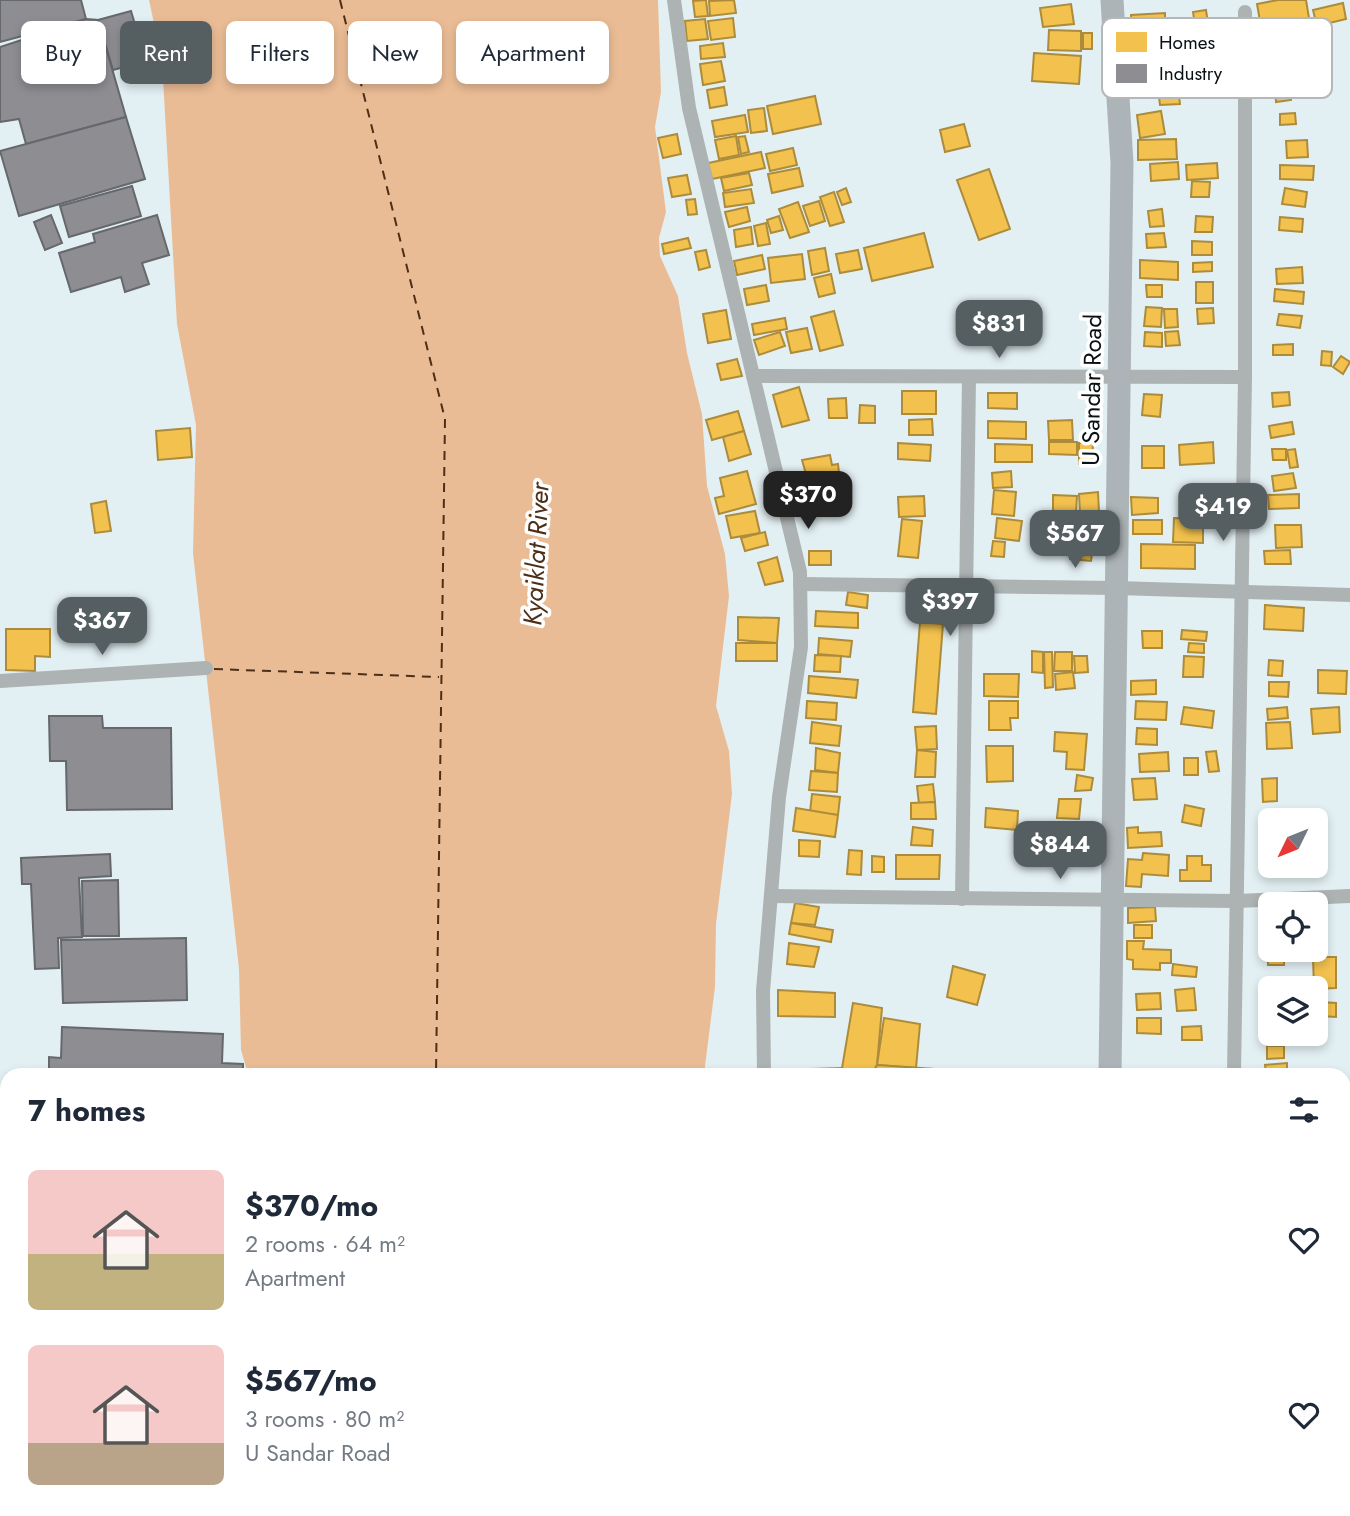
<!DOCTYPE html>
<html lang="en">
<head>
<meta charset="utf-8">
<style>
	body { margin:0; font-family:Jost,sans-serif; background:#f6f6f7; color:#1f2937; height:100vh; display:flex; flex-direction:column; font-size:26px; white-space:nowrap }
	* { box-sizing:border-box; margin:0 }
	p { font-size:23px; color:#747a83 }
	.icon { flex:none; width:38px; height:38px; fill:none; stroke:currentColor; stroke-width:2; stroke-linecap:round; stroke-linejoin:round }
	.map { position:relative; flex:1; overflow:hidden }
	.drawer { position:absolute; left:0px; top:1068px; width:1351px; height:450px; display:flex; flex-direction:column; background:#fff; border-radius:21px 21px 0 0; box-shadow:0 4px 10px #0003 }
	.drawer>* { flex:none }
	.hud { position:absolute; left:21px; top:21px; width:700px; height:63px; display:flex; gap:14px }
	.needle { width:46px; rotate:227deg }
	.buttons { position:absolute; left:1258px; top:808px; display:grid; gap:14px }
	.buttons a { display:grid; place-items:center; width:70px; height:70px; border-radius:10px; background:#fff; box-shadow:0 4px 10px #0003; font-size:35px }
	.price { position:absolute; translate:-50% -60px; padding:0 16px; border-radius:14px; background:#555e61; color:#fff; font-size:23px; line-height:46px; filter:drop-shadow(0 2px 4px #0008) }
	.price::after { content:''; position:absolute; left:50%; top:42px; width:21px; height:16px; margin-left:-10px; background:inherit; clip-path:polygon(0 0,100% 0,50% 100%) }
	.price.active { background:#222; color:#fff }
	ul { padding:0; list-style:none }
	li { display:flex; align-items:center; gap:21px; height:175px; padding:0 28px }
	li span { display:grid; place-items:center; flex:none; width:196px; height:140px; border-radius:10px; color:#555 }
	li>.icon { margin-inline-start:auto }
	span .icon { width:84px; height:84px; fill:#fffc; stroke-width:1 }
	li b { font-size:30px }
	h2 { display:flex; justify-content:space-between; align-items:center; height:84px; padding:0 28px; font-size:30px }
	.pill { padding:0 24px; border-radius:10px; background:#fff; box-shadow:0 4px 10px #0003; font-size:24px; line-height:63px }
	.pill.active { background:#555e61; color:#fff }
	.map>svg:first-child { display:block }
	.water { fill:#eabc95 }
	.homes { fill:#f2c14e; stroke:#ac8c3c; stroke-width:2 }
	.industry { fill:#8d8d92; stroke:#65686c; stroke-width:2 }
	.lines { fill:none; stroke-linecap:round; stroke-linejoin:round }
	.ferry { stroke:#4d2f17; stroke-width:2; stroke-dasharray:9 7; stroke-linecap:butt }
	.street { stroke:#adb2b3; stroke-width:14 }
	.primary { stroke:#adb4b7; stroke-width:23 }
	.labels { text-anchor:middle; stroke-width:7; stroke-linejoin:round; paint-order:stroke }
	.street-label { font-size:24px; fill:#081013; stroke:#fff }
	.water-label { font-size:26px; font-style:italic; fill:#4d2f17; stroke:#fff }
	.key { fill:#fff; stroke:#b5b7b8; stroke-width:2 }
	.key-label { font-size:19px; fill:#081013 }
</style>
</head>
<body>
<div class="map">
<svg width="1350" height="1516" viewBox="0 0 1350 1516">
	<rect width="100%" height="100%" fill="#e3f0f3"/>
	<!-- water -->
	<g class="water">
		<polygon points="149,0 658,0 661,92 655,127 666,212 659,238 660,256 678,296 687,353 702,414 707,486 725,554 729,596 716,706 729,751 732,794 716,924 715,987 704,1074 248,1074 241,1050 239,969 193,553 196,425 177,324 162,61"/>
		<polygon points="193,1510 707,1510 707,1516 192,1516"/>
	</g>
	<!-- homes -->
	<g class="homes">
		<polygon points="706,0 708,16 695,17 693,1"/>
		<polygon points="734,0 736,13 710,16 709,1"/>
		<polygon points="1278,0 1306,0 1312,36 1264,44 1257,4"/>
		<polygon points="1343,3 1346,19 1317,26 1313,10"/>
		<polygon points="1071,4 1074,24 1043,27 1040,8"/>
		<polygon points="1206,10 1209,30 1196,31 1193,12"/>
		<polygon points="1165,13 1165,30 1132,31 1131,15"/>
		<polygon points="733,18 735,37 711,40 708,21"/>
		<polygon points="705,19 708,39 687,41 685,21"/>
		<polygon points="1049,30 1081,31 1081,51 1048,50"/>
		<rect x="1083" y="33" width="9" height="16"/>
		<polygon points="723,43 725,57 701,59 700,46"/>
		<polygon points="1034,53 1081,56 1079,84 1032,81"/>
		<polygon points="721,61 725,81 703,85 700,64"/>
		<polygon points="724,87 727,105 710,108 707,90"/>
		<polygon points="1289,87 1291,100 1276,102 1275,88"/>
		<polygon points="1178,88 1180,104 1160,105 1158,89"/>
		<polygon points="815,96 821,124 773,134 767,106"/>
		<polygon points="764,108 767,131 751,133 748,110"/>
		<polygon points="1161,111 1165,134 1140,138 1137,115"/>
		<polygon points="1295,113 1296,124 1280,125 1280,114"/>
		<polygon points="745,115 748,132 715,137 712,121"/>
		<polygon points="964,124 970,146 945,152 940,130"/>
		<polygon points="677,134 681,154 663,158 658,138"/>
		<polygon points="736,136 739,155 719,159 715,140"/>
		<polygon points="745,136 749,152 741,154 738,137"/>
		<polygon points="1176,139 1177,159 1138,160 1138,140"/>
		<polygon points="1307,140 1308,157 1287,158 1286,141"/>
		<polygon points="793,148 797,165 770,171 766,154"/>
		<polygon points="761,152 765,168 712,179 708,163"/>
		<polygon points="1178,162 1179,179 1151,181 1150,164"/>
		<polygon points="1217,163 1218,178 1187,180 1186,165"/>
		<polygon points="1280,165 1314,166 1313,180 1280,179"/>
		<polygon points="799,168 803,186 772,193 768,174"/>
		<polygon points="989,169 1010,229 979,240 957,180"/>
		<polygon points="749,173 752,185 724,191 721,178"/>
		<polygon points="687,175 691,194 672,197 668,178"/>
		<polygon points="1192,181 1210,182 1209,197 1191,197"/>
		<polygon points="846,188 851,202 842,205 837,192"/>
		<polygon points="1285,188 1307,192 1305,207 1282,204"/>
		<polygon points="751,189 754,203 725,207 723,193"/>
		<polygon points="834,192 844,222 830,226 820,197"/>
		<polygon points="695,199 697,214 688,215 686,200"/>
		<polygon points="819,201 825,221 810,226 803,206"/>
		<polygon points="798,202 809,232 790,238 779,209"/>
		<polygon points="747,207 750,221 729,227 725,212"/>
		<polygon points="1162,209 1164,226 1150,227 1148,211"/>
		<polygon points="779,216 783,230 771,233 767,220"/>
		<polygon points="1196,216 1213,217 1212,232 1195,232"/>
		<polygon points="1280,217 1303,219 1302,232 1279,230"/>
		<polygon points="766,223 770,244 758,246 754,226"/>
		<polygon points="751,227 753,244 736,247 734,230"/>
		<polygon points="924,233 933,267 872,281 864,248"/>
		<polygon points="1164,233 1166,247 1147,248 1146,234"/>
		<polygon points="688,238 691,248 664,254 662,244"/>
		<polygon points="1192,241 1212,242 1212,255 1192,255"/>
		<polygon points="825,248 829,271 812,275 808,251"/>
		<polygon points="706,250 710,267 699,270 695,252"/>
		<polygon points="858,250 862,269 840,273 836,254"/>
		<polygon points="802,254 805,279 771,283 768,258"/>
		<polygon points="762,255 765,269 737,275 734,261"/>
		<polygon points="1140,260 1178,262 1178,280 1140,278"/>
		<polygon points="1212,262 1212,271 1193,272 1193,263"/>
		<polygon points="1302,267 1303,283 1277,284 1276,269"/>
		<polygon points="831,274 835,293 819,297 814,278"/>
		<rect x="1196" y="282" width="17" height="21"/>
		<polygon points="766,285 769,301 747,305 744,289"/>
		<polygon points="1146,285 1162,285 1162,297 1147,297"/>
		<polygon points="1275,289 1304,292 1303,304 1274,301"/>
		<polygon points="1146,307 1162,308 1161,327 1144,326"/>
		<polygon points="1213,308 1214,323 1198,324 1197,309"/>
		<polygon points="1164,309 1177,309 1178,327 1165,328"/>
		<polygon points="726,310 731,339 708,343 703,314"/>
		<polygon points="834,311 843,345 820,351 811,317"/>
		<polygon points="1279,314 1302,316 1300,328 1277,325"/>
		<polygon points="785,318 787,329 754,335 752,324"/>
		<polygon points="807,328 812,349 791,353 786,332"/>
		<polygon points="1178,331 1180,345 1166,346 1165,332"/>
		<polygon points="780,332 785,346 759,355 754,340"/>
		<polygon points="1145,332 1162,333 1162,347 1144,346"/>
		<polygon points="1293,344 1293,355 1273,355 1273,345"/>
		<polygon points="1322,351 1332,352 1331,366 1321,365"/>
		<polygon points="1341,356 1350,362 1343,374 1333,367"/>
		<polygon points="737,359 742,376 721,380 717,364"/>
		<polygon points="799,387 809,420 782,427 773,395"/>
		<rect x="902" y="391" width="34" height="23"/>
		<polygon points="1289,392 1290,405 1273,407 1272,393"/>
		<polygon points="988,393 1017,393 1017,409 988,408"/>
		<polygon points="1144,394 1162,395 1160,417 1142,415"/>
		<polygon points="846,398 847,418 829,418 828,399"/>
		<polygon points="860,405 875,406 875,423 859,423"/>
		<polygon points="738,411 744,431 712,440 706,420"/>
		<polygon points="932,419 933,435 909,435 909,420"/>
		<polygon points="1072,420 1073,440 1049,440 1048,421"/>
		<polygon points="988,421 1026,422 1026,439 988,438"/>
		<polygon points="1292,422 1294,434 1271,438 1269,426"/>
		<polygon points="190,428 192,457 158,460 156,431"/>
		<polygon points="744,431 751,454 729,461 723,437"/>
		<polygon points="1049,442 1077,442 1077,455 1049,454"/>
		<polygon points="1213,442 1214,463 1180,465 1179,445"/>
		<polygon points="898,443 931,445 930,461 898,459"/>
		<polygon points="1079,443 1093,443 1092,464 1079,464"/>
		<polygon points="995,444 1032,445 1032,462 995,462"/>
		<rect x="1142" y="446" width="22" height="22"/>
		<polygon points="1272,449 1286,449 1286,460 1273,460"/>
		<polygon points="1295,449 1298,467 1290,468 1287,450"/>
		<polygon points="830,455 832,465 838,464 839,473 808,481 802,460"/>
		<polygon points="747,471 756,504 719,514 715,498 724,496 720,478"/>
		<polygon points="1011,471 1012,487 993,488 992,473"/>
		<polygon points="1293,473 1296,488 1274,491 1272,476"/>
		<polygon points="829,479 831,502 811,505 808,481"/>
		<polygon points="994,490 1016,492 1014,516 992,514"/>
		<polygon points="1098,492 1099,512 1080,513 1079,494"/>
		<polygon points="1299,494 1299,508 1269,509 1268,495"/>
		<polygon points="1053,495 1077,496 1076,513 1053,512"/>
		<polygon points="924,496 925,516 899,517 898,497"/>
		<polygon points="1187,496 1203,497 1203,510 1187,509"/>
		<polygon points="1131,497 1158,498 1158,513 1132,515"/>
		<polygon points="106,501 111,531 95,533 91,504"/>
		<polygon points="755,511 760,533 731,538 726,516"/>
		<polygon points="997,518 1022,521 1019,541 995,538"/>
		<polygon points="1174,518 1203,519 1203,543 1173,542"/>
		<polygon points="902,519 922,521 918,558 898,556"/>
		<rect x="1076" y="519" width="14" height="15"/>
		<rect x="1133" y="520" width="29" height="14"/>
		<polygon points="1072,521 1074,538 1052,541 1050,523"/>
		<polygon points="1275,525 1301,525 1302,547 1276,548"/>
		<polygon points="765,532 768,545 745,551 741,538"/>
		<polygon points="993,541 1005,542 1004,557 991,556"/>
		<polygon points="1072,543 1093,545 1091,561 1070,559"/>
		<polygon points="1141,544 1195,545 1195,569 1141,568"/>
		<polygon points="1290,550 1291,564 1265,564 1264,551"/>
		<rect x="809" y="551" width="22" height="14"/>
		<polygon points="777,557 783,581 765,585 758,563"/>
		<polygon points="848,592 868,595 867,608 846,605"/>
		<polygon points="1265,605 1304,608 1303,631 1264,629"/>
		<polygon points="816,611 858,613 858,628 815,626"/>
		<polygon points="738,617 779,618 777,643 738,640"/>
		<polygon points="920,622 943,624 936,714 913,712"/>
		<polygon points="6,629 50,629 50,657 35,656 35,671 6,670"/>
		<polygon points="1182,630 1207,632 1206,641 1181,639"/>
		<polygon points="1142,631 1162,631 1162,648 1143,648"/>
		<polygon points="819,638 852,641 850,657 818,654"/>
		<rect x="736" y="643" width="41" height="18"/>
		<polygon points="1189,643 1204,644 1204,653 1188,652"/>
		<polygon points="1032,651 1043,652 1043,673 1032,672"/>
		<polygon points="1044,652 1052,652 1053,687 1045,688"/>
		<polygon points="1055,652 1072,652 1072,671 1054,671"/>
		<polygon points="815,655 841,656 840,672 814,671"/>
		<polygon points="1074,656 1087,656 1088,672 1075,673"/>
		<polygon points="1184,656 1204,657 1203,677 1183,677"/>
		<polygon points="1269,660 1283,661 1282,676 1268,675"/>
		<polygon points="1318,670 1347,671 1346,694 1318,693"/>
		<polygon points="1073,672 1075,688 1056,690 1055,674"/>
		<polygon points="984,674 1019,674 1018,697 984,696"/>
		<polygon points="809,676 858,680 856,698 808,693"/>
		<polygon points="1156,680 1156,694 1131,695 1131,681"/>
		<polygon points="1269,682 1289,682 1288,697 1269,696"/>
		<polygon points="807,701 837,703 836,720 806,718"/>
		<polygon points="989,701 1018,701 1018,718 1010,718 1011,730 989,730"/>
		<polygon points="1136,701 1167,702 1166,720 1135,719"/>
		<polygon points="1184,707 1214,711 1212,728 1181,724"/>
		<polygon points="1287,707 1288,718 1268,720 1267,709"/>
		<polygon points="1339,707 1340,732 1313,734 1311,709"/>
		<polygon points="812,722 841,726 839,746 810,743"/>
		<polygon points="1290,722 1292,748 1267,749 1266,723"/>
		<polygon points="936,726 937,749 917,750 915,727"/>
		<polygon points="1137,728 1157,729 1157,745 1136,744"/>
		<polygon points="1055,732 1087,734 1084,770 1066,769 1067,752 1054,751"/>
		<polygon points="986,746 1013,746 1013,781 987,782"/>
		<polygon points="816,748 840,753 838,773 815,770"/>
		<polygon points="917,750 936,752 935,777 915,777"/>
		<polygon points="1216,751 1219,771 1209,772 1206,752"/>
		<polygon points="1168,752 1169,771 1140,772 1139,754"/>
		<rect x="1184" y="758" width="14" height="17"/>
		<polygon points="811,771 838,773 837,792 809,790"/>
		<polygon points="1077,775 1093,778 1091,790 1075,791"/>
		<polygon points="1155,778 1157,799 1134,800 1132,779"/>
		<polygon points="1277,778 1277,801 1263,802 1262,779"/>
		<polygon points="933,784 935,802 919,804 917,786"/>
		<polygon points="812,794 840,797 838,815 810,812"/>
		<polygon points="1059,799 1081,799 1079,819 1057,818"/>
		<polygon points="935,802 936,819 911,819 911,803"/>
		<polygon points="1185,805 1204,809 1201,826 1182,822"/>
		<polygon points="796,808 838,815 835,837 793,831"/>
		<polygon points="986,808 1018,811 1017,830 985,827"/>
		<polygon points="913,827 933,830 932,846 911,845"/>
		<polygon points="1054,827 1081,827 1080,850 1056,849"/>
		<polygon points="1138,827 1138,833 1161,832 1162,846 1128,848 1127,828"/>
		<polygon points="1268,831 1270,831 1270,866 1299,866 1299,871 1264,867"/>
		<polygon points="799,840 820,841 819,857 799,856"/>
		<polygon points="849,850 862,851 861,875 847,874"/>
		<polygon points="1143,853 1169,855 1168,876 1142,874 1141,887 1126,886 1128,859 1142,860"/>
		<polygon points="896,855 940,855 939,879 896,879"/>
		<polygon points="872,856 884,857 884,872 872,872"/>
		<polygon points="1187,856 1202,856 1202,865 1211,865 1211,881 1180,881 1180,870 1187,870"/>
		<polygon points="795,903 819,907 815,925 791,923"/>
		<polygon points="1155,907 1156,921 1128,923 1128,908"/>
		<polygon points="791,923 833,930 831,942 789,934"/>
		<rect x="1134" y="925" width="18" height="13"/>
		<polygon points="1127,941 1144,941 1143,949 1171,950 1171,963 1160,963 1160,970 1133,969 1133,960 1127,959"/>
		<polygon points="789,943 819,947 814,967 787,964"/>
		<rect x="1268" y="955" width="16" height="10"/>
		<polygon points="1313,957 1336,957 1336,988 1314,989"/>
		<polygon points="1173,964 1197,967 1196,977 1172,975"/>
		<polygon points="953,966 985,975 977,1005 947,997"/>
		<polygon points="1194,988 1196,1010 1177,1011 1175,990"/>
		<polygon points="778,990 835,993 835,1017 778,1016"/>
		<polygon points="1263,992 1270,992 1270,1012 1262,1012"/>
		<polygon points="1160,993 1161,1009 1137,1010 1136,994"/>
		<polygon points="1320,1002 1336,1003 1336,1017 1320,1016"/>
		<polygon points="853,1003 882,1008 877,1065 872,1074 841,1074"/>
		<polygon points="884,1018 920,1024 916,1068 877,1065"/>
		<polygon points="1137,1018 1161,1018 1161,1034 1137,1033"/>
		<polygon points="1201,1026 1202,1040 1182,1040 1182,1027"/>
		<polygon points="1267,1046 1284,1046 1284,1058 1267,1059"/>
		<polygon points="1287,1063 1287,1074 1266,1074 1265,1065"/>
		<polygon points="877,1065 963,1071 962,1074 872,1074"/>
		<polygon points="842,1068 841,1074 779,1074 779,1070"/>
		<polygon points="718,1510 745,1510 745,1516 717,1516"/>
	</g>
	<!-- industry -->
	<g class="industry">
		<polygon points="0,0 81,0 86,19 0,42"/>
		<polygon points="131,11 146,61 113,70 98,20"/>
		<polygon points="86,19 98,20 126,117 26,144 19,119 0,122 0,47"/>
		<polygon points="126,117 145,179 19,216 0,151"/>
		<polygon points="132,186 141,216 69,237 60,206"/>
		<polygon points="51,215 62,243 45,250 34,222"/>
		<polygon points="157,215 169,255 142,263 149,284 125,292 121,277 71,292 59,253 95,242 93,234"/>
		<polygon points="49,716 102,716 103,728 171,728 172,809 67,810 66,761 50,761"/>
		<polygon points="110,854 111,876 79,878 82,937 58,938 59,968 35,969 31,884 22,884 21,858"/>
		<polygon points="118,880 119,936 83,936 82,881"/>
		<polygon points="186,938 187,1000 63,1003 61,940"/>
		<polygon points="62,1027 223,1034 222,1063 243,1064 243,1074 49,1074 49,1057 61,1058"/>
		<polygon points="0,1176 7,1177 7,1215 0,1214"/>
	</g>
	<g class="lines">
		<!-- ferry -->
		<g class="ferry">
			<polyline points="340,0 445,419 436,1074"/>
			<polyline points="214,669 439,677"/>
			<polyline points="430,1516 430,1510"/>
		</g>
		<!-- street -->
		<g class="street">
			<polyline points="674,0 689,108 800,572 801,647 779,797 763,991 764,1074"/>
			<polyline points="753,376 1245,377"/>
			<polyline points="800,584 1117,588 1350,595"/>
			<polyline points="0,681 206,668"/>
			<polyline points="771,896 1237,901 1350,896"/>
			<polyline points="962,899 969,377"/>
			<polyline points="1234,1074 1245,377 1245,12"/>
			<polyline points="1344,1184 1350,1184"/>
			<polyline points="756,1516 756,1510"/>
			<polyline points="973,1516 973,1510"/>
		</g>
		<!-- primary -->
		<polyline class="primary" points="1110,1074 1122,163 1112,0"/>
	</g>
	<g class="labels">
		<!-- street labels -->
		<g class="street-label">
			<text transform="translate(1092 390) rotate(-89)" y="8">U Sandar Road</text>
		</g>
		<!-- water labels -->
		<g class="water-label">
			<text transform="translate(536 554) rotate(-87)" y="9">Kyaiklat River</text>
		</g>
	</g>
	<!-- legend -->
	<rect x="1102" y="18" width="230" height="80" rx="10" class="key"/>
	<rect x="1116" y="32" width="31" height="20" fill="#f2c14e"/>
	<rect x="1116" y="64" width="31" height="19" fill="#8d8d92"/>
	<g class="key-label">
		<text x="1159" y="49">Homes</text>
		<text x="1159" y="80">Industry</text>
	</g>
</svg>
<div class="buttons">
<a><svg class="needle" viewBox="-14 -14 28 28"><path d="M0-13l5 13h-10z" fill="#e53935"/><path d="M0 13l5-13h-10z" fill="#747a83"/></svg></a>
<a><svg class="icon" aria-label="locate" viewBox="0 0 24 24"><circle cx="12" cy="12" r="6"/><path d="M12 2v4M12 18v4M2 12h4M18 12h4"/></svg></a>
<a><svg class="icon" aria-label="layers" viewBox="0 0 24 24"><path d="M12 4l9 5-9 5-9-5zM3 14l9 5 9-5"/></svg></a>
</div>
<b class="price" style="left:999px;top:360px">$831</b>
<b class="price active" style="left:808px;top:531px">$370</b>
<b class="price" style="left:1223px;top:543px">$419</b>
<b class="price" style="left:1075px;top:570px">$567</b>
<b class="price" style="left:950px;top:638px">$397</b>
<b class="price" style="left:102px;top:657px">$367</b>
<b class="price" style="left:1060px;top:881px">$844</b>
<div class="hud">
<a class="pill">Buy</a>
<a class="pill active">Rent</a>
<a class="pill">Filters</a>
<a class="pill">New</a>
<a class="pill">Apartment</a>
</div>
<section class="drawer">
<h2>7 homes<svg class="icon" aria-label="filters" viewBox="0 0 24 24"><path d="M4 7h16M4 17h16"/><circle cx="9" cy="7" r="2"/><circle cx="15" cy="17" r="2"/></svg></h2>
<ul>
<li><span style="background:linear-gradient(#f6c9c9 60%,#c2b280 0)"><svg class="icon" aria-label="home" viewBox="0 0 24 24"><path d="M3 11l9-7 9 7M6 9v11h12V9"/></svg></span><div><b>$370/mo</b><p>2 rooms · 64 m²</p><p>Apartment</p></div><svg class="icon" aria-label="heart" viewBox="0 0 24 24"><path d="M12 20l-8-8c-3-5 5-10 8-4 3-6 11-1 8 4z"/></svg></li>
<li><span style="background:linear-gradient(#f6c9c9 70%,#b9a48a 0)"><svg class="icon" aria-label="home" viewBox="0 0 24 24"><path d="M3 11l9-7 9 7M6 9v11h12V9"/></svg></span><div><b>$567/mo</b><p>3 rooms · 80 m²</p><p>U Sandar Road</p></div><svg class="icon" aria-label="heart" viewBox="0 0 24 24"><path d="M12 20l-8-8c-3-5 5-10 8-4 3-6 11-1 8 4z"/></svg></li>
</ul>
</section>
</div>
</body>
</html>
